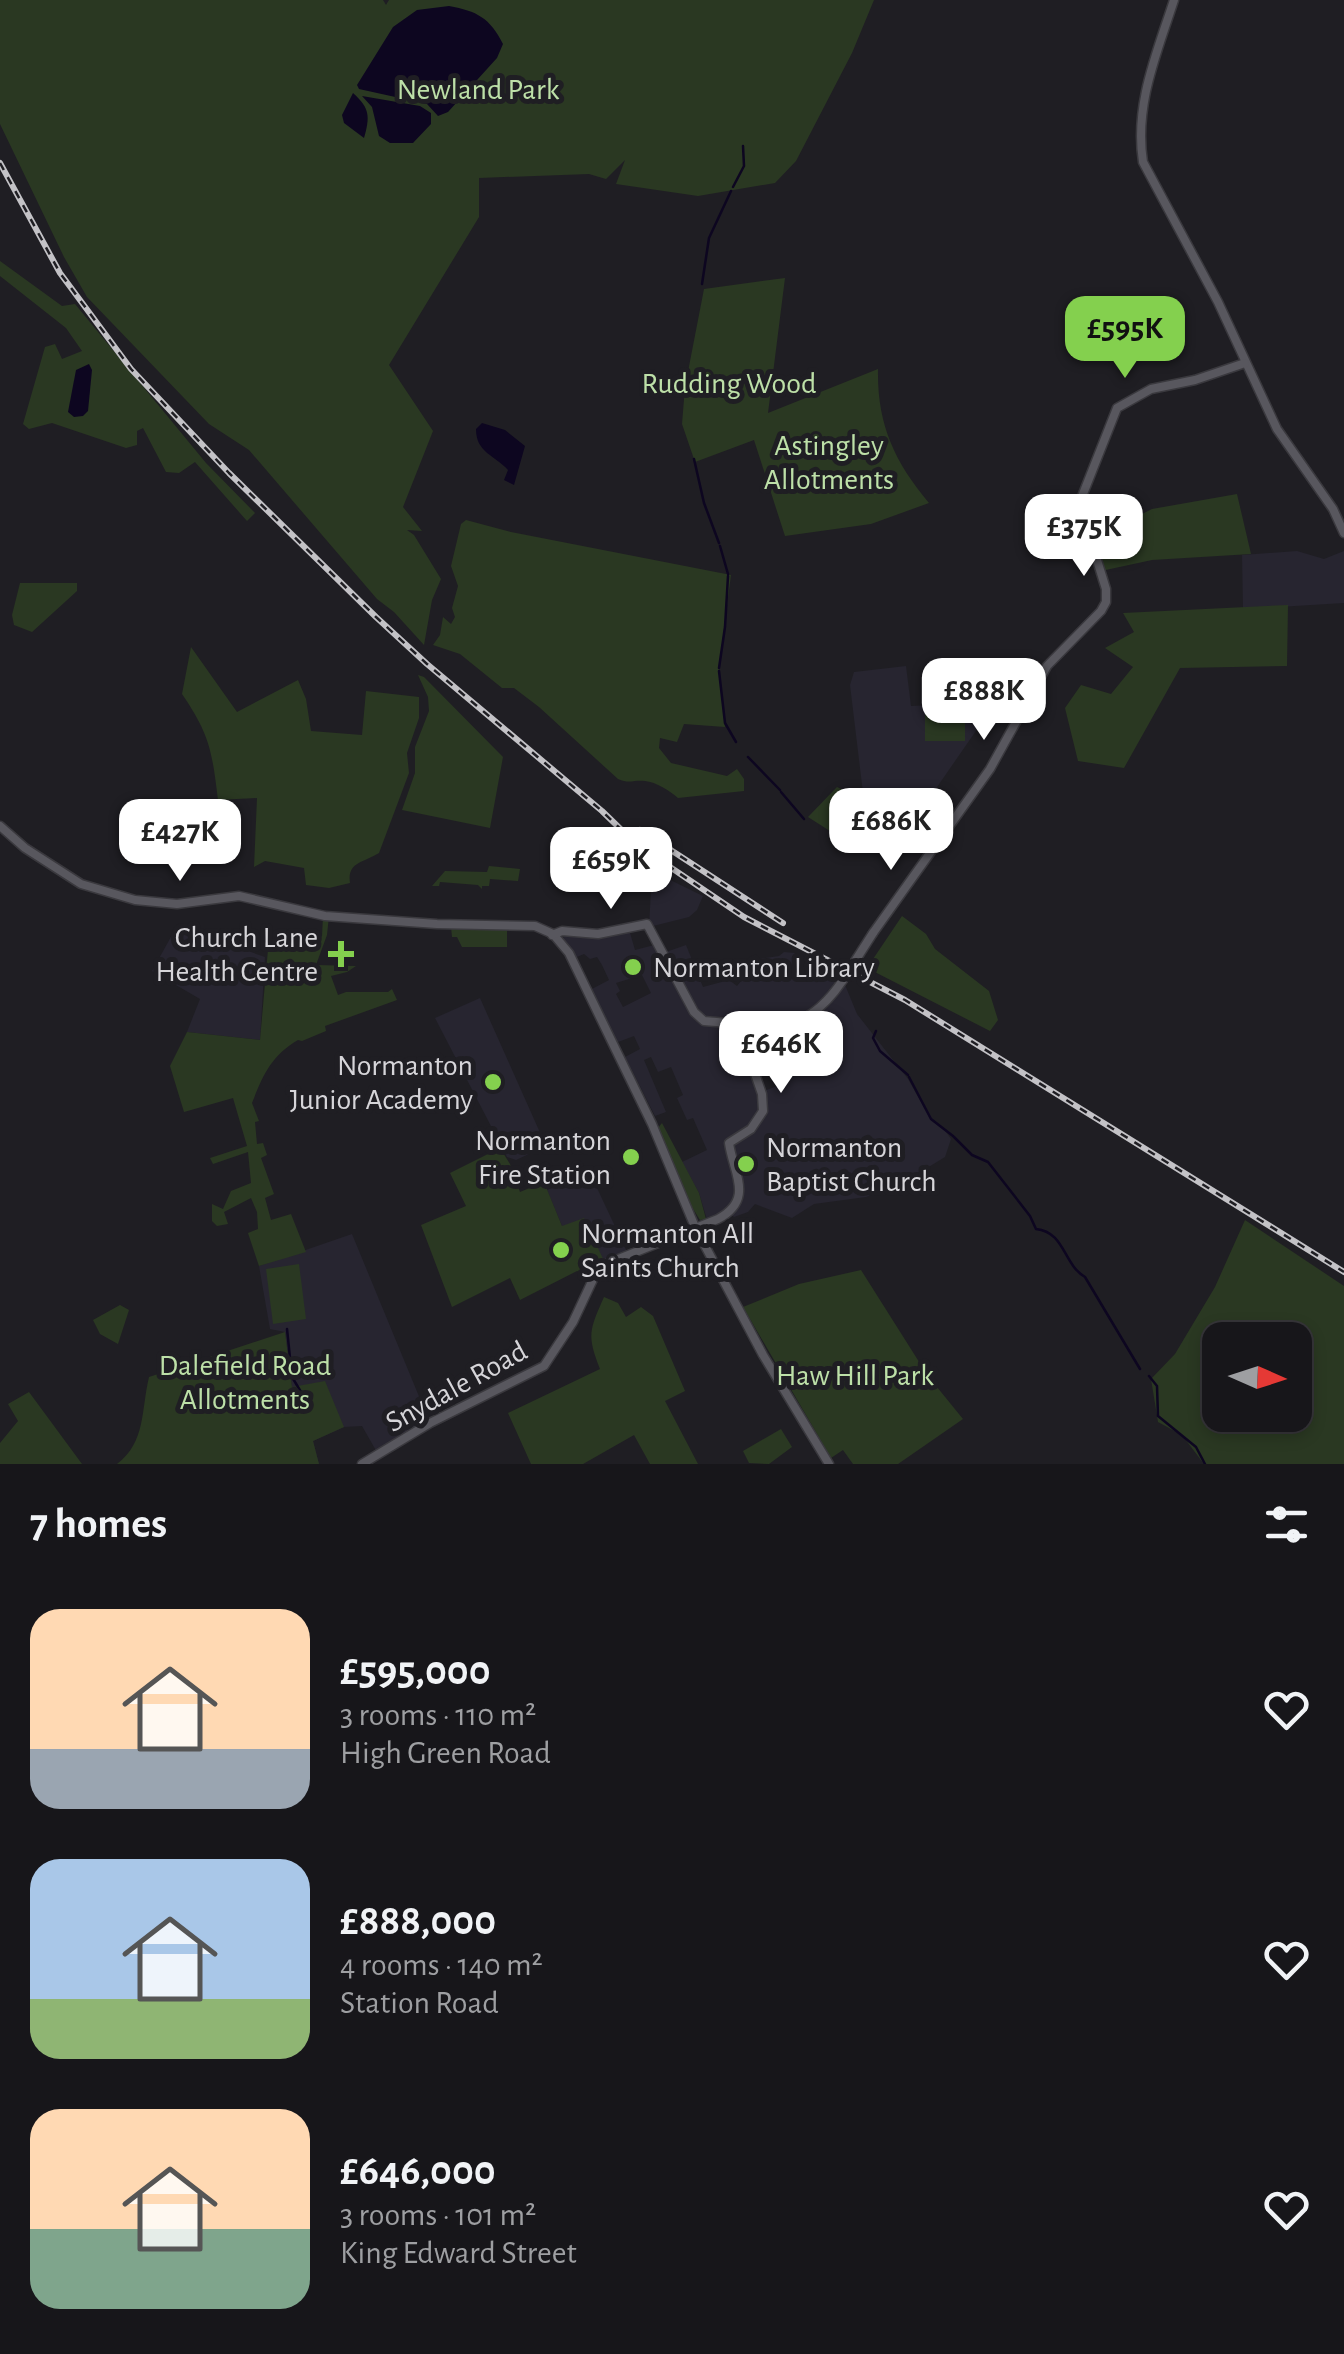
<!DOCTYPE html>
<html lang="en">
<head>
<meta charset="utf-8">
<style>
	body { margin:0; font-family:"Alegreya Sans",sans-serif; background:#242327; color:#f1f3f6; height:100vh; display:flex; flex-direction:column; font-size:38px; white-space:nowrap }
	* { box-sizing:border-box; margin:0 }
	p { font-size:32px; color:#9e9fa2 }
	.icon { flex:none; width:55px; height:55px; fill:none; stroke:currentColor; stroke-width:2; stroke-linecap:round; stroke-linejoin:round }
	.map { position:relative; height:1464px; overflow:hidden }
	.details { display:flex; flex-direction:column; background:#17161a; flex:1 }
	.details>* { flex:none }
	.needle { width:65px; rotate:93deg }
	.tools { position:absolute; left:1202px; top:1322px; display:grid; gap:20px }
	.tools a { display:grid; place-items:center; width:110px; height:110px; border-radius:20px; background:#17161a; box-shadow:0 5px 15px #0003,0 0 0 2px #363539; font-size:50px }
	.price { position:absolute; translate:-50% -85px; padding:0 22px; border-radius:20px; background:#fff; color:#222; font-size:32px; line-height:65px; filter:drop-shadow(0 2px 5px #0008) }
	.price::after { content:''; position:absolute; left:50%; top:60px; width:30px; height:22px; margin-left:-15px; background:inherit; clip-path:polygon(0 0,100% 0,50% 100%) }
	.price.current { background:#84d04e; color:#111 }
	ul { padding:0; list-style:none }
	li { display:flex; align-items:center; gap:30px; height:250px; padding:0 30px }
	li span { display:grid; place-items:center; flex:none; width:280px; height:200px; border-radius:30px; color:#555 }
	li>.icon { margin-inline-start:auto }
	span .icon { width:120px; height:120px; fill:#fffc; stroke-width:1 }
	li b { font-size:42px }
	h2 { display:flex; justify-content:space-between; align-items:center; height:120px; padding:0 30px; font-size:42px }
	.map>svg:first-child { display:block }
	.built { fill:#272530; fill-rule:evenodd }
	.green { fill:#2a3822; fill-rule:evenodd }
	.water { fill:#0d0620 }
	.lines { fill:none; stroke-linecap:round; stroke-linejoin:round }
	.stream { stroke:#0d0620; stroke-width:2.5 }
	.tertiary-casing { stroke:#3a393e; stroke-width:11 }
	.tertiary { stroke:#58575e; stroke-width:8 }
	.rail-casing { stroke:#c3c2c6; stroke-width:6 }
	.rail { stroke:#1f1e23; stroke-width:2.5; stroke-dasharray:8; stroke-linecap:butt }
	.tertiary-bridge-casing { stroke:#3a393e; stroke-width:11; stroke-linecap:butt }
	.tertiary-bridge { stroke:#58575e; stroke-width:8 }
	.poi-dot { fill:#84d04e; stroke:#1f1e23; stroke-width:4 }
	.labels { text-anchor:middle; stroke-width:10; stroke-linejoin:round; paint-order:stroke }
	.park-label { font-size:30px; fill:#bde0a8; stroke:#1f1e23 }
	.poi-label { font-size:30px; fill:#d6d5d9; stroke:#1f1e23; text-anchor:end }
	.street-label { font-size:30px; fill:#d6d5d9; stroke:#1f1e23 }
</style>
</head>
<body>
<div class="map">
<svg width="1344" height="1464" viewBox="0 0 1344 1464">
	<rect width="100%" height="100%" fill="#1f1e23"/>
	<!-- built -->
	<g class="built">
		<polygon points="1068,494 1081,495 1090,539 1051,554 1040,530 1028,523"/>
		<polygon points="1297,551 1324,559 1344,551 1344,603 1243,609 1242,555"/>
		<polygon points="906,666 911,706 996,702 919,813 863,793 850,685 854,672"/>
		<polygon points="652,871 703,896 697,910 689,917 649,927"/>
		<polygon points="177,926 265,957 260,1040 187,1032 200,999 152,971"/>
		<path d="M 628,926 L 635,950 L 658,944 L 663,953 L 686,945 L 703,987 L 729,980 L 737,986 L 759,959 L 779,956 L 784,952 L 795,953 L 792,960 L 805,968 L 810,962 L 822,970 L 827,961 L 845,971 L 843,980 L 857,1014 L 908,1079 L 930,1118 L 944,1129 L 951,1139 L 945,1157 L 909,1179 L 866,1197 L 814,1204 L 792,1218 L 755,1204 L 748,1212 L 734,1217 L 729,1213 L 708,1223 L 699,1193 L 682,1162 L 707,1150 L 693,1118 L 687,1120 L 677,1098 L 683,1095 L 671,1067 L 658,1072 L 651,1057 L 644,1060 L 666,1112 L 655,1116 L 625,1057 L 640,1049 L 634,1036 L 613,1044 L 588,991 L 609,980 L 602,965 L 597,957 L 590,959 L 584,954 L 572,959 L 562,943 L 564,935 L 587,934 ZM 642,975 L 651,993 L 623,1007 L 616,994 L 620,991 L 616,983 ZM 768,1025 L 781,1025 L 782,1042 L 774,1045 L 788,1082 L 761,1092 L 745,1046 L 767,1045 Z"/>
		<polygon points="480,998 546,1146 516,1160 507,1157 435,1018"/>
		<polygon points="590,1173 627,1252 605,1263 562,1226 547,1190"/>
		<polygon points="352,1234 430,1423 378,1454 362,1426 344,1427 313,1441 319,1464 144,1464 292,1387 285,1332 270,1329 259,1266"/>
	</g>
	<!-- green -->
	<g class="green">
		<polygon points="0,0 383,0 386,5 389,0 874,0 852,53 796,161 775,183 698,196 616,184 625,160 606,179 589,174 479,178 479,217 389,365 433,431 403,507 422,531 407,530 414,535 441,579 432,600 424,645 394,612 377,599 249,450 209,424 87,297 64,257 0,124"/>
		<polygon points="0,261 62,306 75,304 206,463 255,513 247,521 195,462 179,473 166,472 143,428 137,431 137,445 126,448 52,423 29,429 23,424 45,347 55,344 62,359 82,351 66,328 0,276"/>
		<path d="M 785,278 L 768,413 L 878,369 C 877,424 894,461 929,503 L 871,524 L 785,536 L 754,440 L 695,462 L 682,424 L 685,387 L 704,289 Z"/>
		<polygon points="1237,494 1251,554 1152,560 1101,571 1085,525 1134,518 1152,509"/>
		<path d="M 466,520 L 511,532 L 731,575 L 719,667 L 725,727 L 684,724 L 677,742 L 660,738 L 659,748 L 671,763 L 727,776 L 737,769 L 744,779 L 744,791 L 678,798 C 670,791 656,782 645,781 C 633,780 629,784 618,779 L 539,707 L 514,688 L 502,688 L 460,654 L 433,645 L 440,635 L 443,617 L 451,624 L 455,617 L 452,608 L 458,586 L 451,566 L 461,524 Z"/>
		<polygon points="20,583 77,583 77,591 32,632 14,625 12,615"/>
		<polygon points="1288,605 1287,666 1180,668 1124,768 1078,761 1065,708 1081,685 1111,694 1133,667 1105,648 1134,632 1123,613"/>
		<path d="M 191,647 L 237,712 L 298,680 L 306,699 L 311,731 L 362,735 L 366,691 L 419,697 L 419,718 L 407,753 L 409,773 L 379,853 C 363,863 347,862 350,883 L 329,888 L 306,885 L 304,868 L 265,861 L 254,867 L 257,798 L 218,800 C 212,751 210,735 182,694 Z"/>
		<polygon points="418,675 424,677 503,757 490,828 402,810 415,773 415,747 429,711 428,697"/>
		<rect x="925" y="711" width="40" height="30"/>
		<polygon points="837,787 859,797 833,833 808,817"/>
		<polygon points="489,866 520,869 518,881 490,879 489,886 482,886 482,889 478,885 440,882 439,886 432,886 445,871 487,872"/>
		<path d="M 323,916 L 329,916 L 327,935 L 316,965 L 356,966 L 347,972 L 331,976 L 338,995 L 346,992 L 388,992 L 392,989 L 397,1000 L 325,1026 L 326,1031 L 302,1041 L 298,1040 C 271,1056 263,1075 252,1103 L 259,1121 L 255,1122 L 257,1144 L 263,1143 L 267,1155 L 261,1158 L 274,1194 L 265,1198 L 271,1220 L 291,1214 L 306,1252 L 259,1266 L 248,1233 L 258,1229 L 257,1212 L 251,1198 L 224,1212 L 228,1224 L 217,1226 L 212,1221 L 212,1204 L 223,1209 L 231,1191 L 251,1183 L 248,1152 L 213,1164 L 210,1158 L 247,1146 L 233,1098 L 184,1112 L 170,1066 L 187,1032 L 260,1040 L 269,938 L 306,948 L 310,937 L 318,940 L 322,936 Z"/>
		<polygon points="902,916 926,934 935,949 989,991 998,1020 990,1031 867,968"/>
		<polygon points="451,927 507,928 507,947 462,947 457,937 452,937"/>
		<polygon points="662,1123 699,1193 706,1219 700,1220 687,1199 658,1128"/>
		<polygon points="500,1148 510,1164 520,1192 544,1182 562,1226 584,1218 605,1263 589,1276 577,1271 520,1300 510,1278 452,1307 421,1225 466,1206 450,1173"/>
		<path d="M 1245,1220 L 1344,1286 L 1344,1464 L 1204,1464 L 1182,1435 L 1158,1422 L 1151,1379 L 1175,1354 L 1215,1287 ZM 1220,1340 L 1295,1340 L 1295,1415 L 1220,1415 Z"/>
		<polygon points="299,1264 306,1319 273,1324 266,1269"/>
		<polygon points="861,1270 928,1376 963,1419 898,1464 853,1464 843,1450 831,1458 743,1307 799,1284"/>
		<path d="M 604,1297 L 618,1303 L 626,1317 L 641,1307 L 653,1316 L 685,1391 L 665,1401 L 698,1464 L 650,1464 L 634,1435 L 583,1464 L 531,1464 L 508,1413 L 600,1369 C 587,1335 589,1331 604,1297 Z"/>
		<polygon points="120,1305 129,1310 118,1344 100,1334 93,1320"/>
		<path d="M 285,1332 L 292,1387 L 325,1381 L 344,1427 L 313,1441 L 319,1464 L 117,1464 C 146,1442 141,1410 149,1377 Z"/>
		<polygon points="29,1392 82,1464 0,1464 0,1443 18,1421 8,1404"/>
		<polygon points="781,1429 792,1447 769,1464 749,1463 743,1451"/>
	</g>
	<!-- water -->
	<g class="water">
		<path d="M 449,6 C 477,11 490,18 503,44 L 497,58 L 448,112 L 438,116 L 427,104 L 359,89 L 357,85 L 393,27 L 417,10 Z"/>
		<path d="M 353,93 C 370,108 370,117 364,138 L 344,123 L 342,115 Z"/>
		<polygon points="362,96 420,106 431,113 431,124 413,143 390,143 379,136 372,107"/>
		<polygon points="89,364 92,370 88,411 83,416 74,417 68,412 76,370"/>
		<path d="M 482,423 L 505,430 L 525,446 L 514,485 L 504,480 L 508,470 C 495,455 476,453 476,429 Z"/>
	</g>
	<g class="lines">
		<!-- stream -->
		<g class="stream">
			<polyline points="733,187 744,166 743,146"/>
			<polyline points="702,284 709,238 731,191"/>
			<polyline points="694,459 704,503 719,543"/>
			<polyline points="720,546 728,574"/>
			<polyline points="719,668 725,627 728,576"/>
			<polyline points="719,671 725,723 736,742"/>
			<polyline points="748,757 780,790"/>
			<polyline points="781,792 804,819"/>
			<polyline points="876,1031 873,1038 880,1051 908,1075"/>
			<polyline points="909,1077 931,1119 953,1136"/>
			<path d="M 954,1137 L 972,1155 L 988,1162 L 1030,1216 L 1036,1229 C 1065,1232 1063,1264 1085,1277 L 1140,1369"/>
			<polyline points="287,1329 292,1377 301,1392 301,1401"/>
			<polyline points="1149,1376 1157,1386 1158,1416 1196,1447 1205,1464"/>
		</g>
		<defs>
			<g id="tertiary">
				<path d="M 1174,0 C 1157,53 1134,105 1143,162 L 1218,302 L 1277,429 L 1333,509 L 1344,533"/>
				<polyline points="0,826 25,848 81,884 135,900 177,904 239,896 325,916 437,924 535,926 553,934 569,953 613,1044 652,1124 695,1227 763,1355 829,1464"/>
				<polyline points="873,933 990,769 1047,666 1101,611 1106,602 1106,589 1082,512 1081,499 1117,408 1151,389 1195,380 1245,363"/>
				<path d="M 552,935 L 562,931 L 598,934 L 647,924 L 694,1012 L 704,1021 C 769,1025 802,1041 843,980"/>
				<path d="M 362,1464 L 430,1423 L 544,1366 L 573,1322 L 596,1273 L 606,1264 L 718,1219 C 755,1199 733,1173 729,1143 L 751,1129 L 763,1111 L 762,1094 L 745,1045 L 745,1024"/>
			</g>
		</defs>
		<!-- tertiary casing -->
		<use href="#tertiary" class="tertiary-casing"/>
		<!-- tertiary -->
		<use href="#tertiary" class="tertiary"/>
		<defs>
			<g id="rail">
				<polyline points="0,163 60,273 131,369 229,473 376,617 427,664 602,811 636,844 744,917 905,1000 1344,1272"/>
				<polyline points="640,830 783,923"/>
			</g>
		</defs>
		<!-- rail casing -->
		<use href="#rail" class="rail-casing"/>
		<!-- rail -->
		<use href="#rail" class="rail"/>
		<defs>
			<polyline id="tertiary-bridge" points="843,980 873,933"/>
		</defs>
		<!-- tertiary-bridge casing -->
		<use href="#tertiary-bridge" class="tertiary-bridge-casing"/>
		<!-- tertiary-bridge -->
		<use href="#tertiary-bridge" class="tertiary-bridge"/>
	</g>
	<!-- markers -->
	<g class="poi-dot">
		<path d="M336 939h10v10h10v10h-10v10h-10v-10h-10v-10h10z"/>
		<circle cx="633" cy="967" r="10"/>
		<circle cx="493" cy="1082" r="10"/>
		<circle cx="631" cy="1157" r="10"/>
		<circle cx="746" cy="1164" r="10"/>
		<circle cx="561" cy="1250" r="10"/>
	</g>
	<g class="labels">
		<!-- park labels -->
		<g class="park-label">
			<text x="478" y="99">Newland Park</text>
			<text x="729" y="393">Rudding Wood</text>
			<text x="829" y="455">Astingley<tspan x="829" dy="34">Allotments</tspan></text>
			<text x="245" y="1375">Dalefield Road<tspan x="245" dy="34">Allotments</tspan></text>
			<text x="855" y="1385">Haw Hill Park</text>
		</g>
		<!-- poi labels -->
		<g class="poi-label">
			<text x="318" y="947">Church Lane<tspan x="318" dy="34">Health Centre</tspan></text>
			<text x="653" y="977" text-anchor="start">Normanton Library</text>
			<text x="473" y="1075">Normanton<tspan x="473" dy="34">Junior Academy</tspan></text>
			<text x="611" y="1150">Normanton<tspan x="611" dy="34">Fire Station</tspan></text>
			<text x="766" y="1157" text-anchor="start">Normanton<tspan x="766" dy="34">Baptist Church</tspan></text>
			<text x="581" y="1243" text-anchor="start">Normanton All<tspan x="581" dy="34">Saints Church</tspan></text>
		</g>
		<!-- street labels -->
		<g class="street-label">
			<text transform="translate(456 1386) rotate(-29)" y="10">Snydale Road</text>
		</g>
	</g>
</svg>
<div class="tools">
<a><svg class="needle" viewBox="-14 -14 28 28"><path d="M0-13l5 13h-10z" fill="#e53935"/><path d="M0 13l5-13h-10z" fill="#9e9fa2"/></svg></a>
</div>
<b class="price current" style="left:1125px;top:381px">£595K</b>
<b class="price" style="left:1084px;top:579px">£375K</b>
<b class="price" style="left:984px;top:743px">£888K</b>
<b class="price" style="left:891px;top:873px">£686K</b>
<b class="price" style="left:180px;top:884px">£427K</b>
<b class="price" style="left:611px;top:912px">£659K</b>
<b class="price" style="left:781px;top:1096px">£646K</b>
</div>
<section class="details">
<h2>7 homes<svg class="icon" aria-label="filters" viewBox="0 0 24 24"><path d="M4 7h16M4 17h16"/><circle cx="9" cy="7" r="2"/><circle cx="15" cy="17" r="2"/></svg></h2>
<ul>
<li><span style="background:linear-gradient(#ffd9b3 70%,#9aa5b1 0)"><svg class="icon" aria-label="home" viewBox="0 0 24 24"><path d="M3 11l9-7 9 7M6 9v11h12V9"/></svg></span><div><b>£595,000</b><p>3 rooms · 110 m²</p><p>High Green Road</p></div><svg class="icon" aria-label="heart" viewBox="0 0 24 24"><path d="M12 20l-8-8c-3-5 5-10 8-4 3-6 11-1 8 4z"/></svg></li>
<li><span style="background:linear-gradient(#a9c7e8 70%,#8fb573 0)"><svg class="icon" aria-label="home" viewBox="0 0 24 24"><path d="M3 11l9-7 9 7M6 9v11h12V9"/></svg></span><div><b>£888,000</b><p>4 rooms · 140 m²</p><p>Station Road</p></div><svg class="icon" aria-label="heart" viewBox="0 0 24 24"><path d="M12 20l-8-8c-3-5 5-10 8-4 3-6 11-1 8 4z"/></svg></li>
<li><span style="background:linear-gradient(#ffd9b3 60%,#7fa58c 0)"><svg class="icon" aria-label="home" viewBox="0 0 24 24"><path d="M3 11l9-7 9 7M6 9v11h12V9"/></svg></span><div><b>£646,000</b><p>3 rooms · 101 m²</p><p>King Edward Street</p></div><svg class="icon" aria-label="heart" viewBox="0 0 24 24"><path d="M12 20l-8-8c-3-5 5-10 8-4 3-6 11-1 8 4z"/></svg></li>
</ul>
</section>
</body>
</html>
